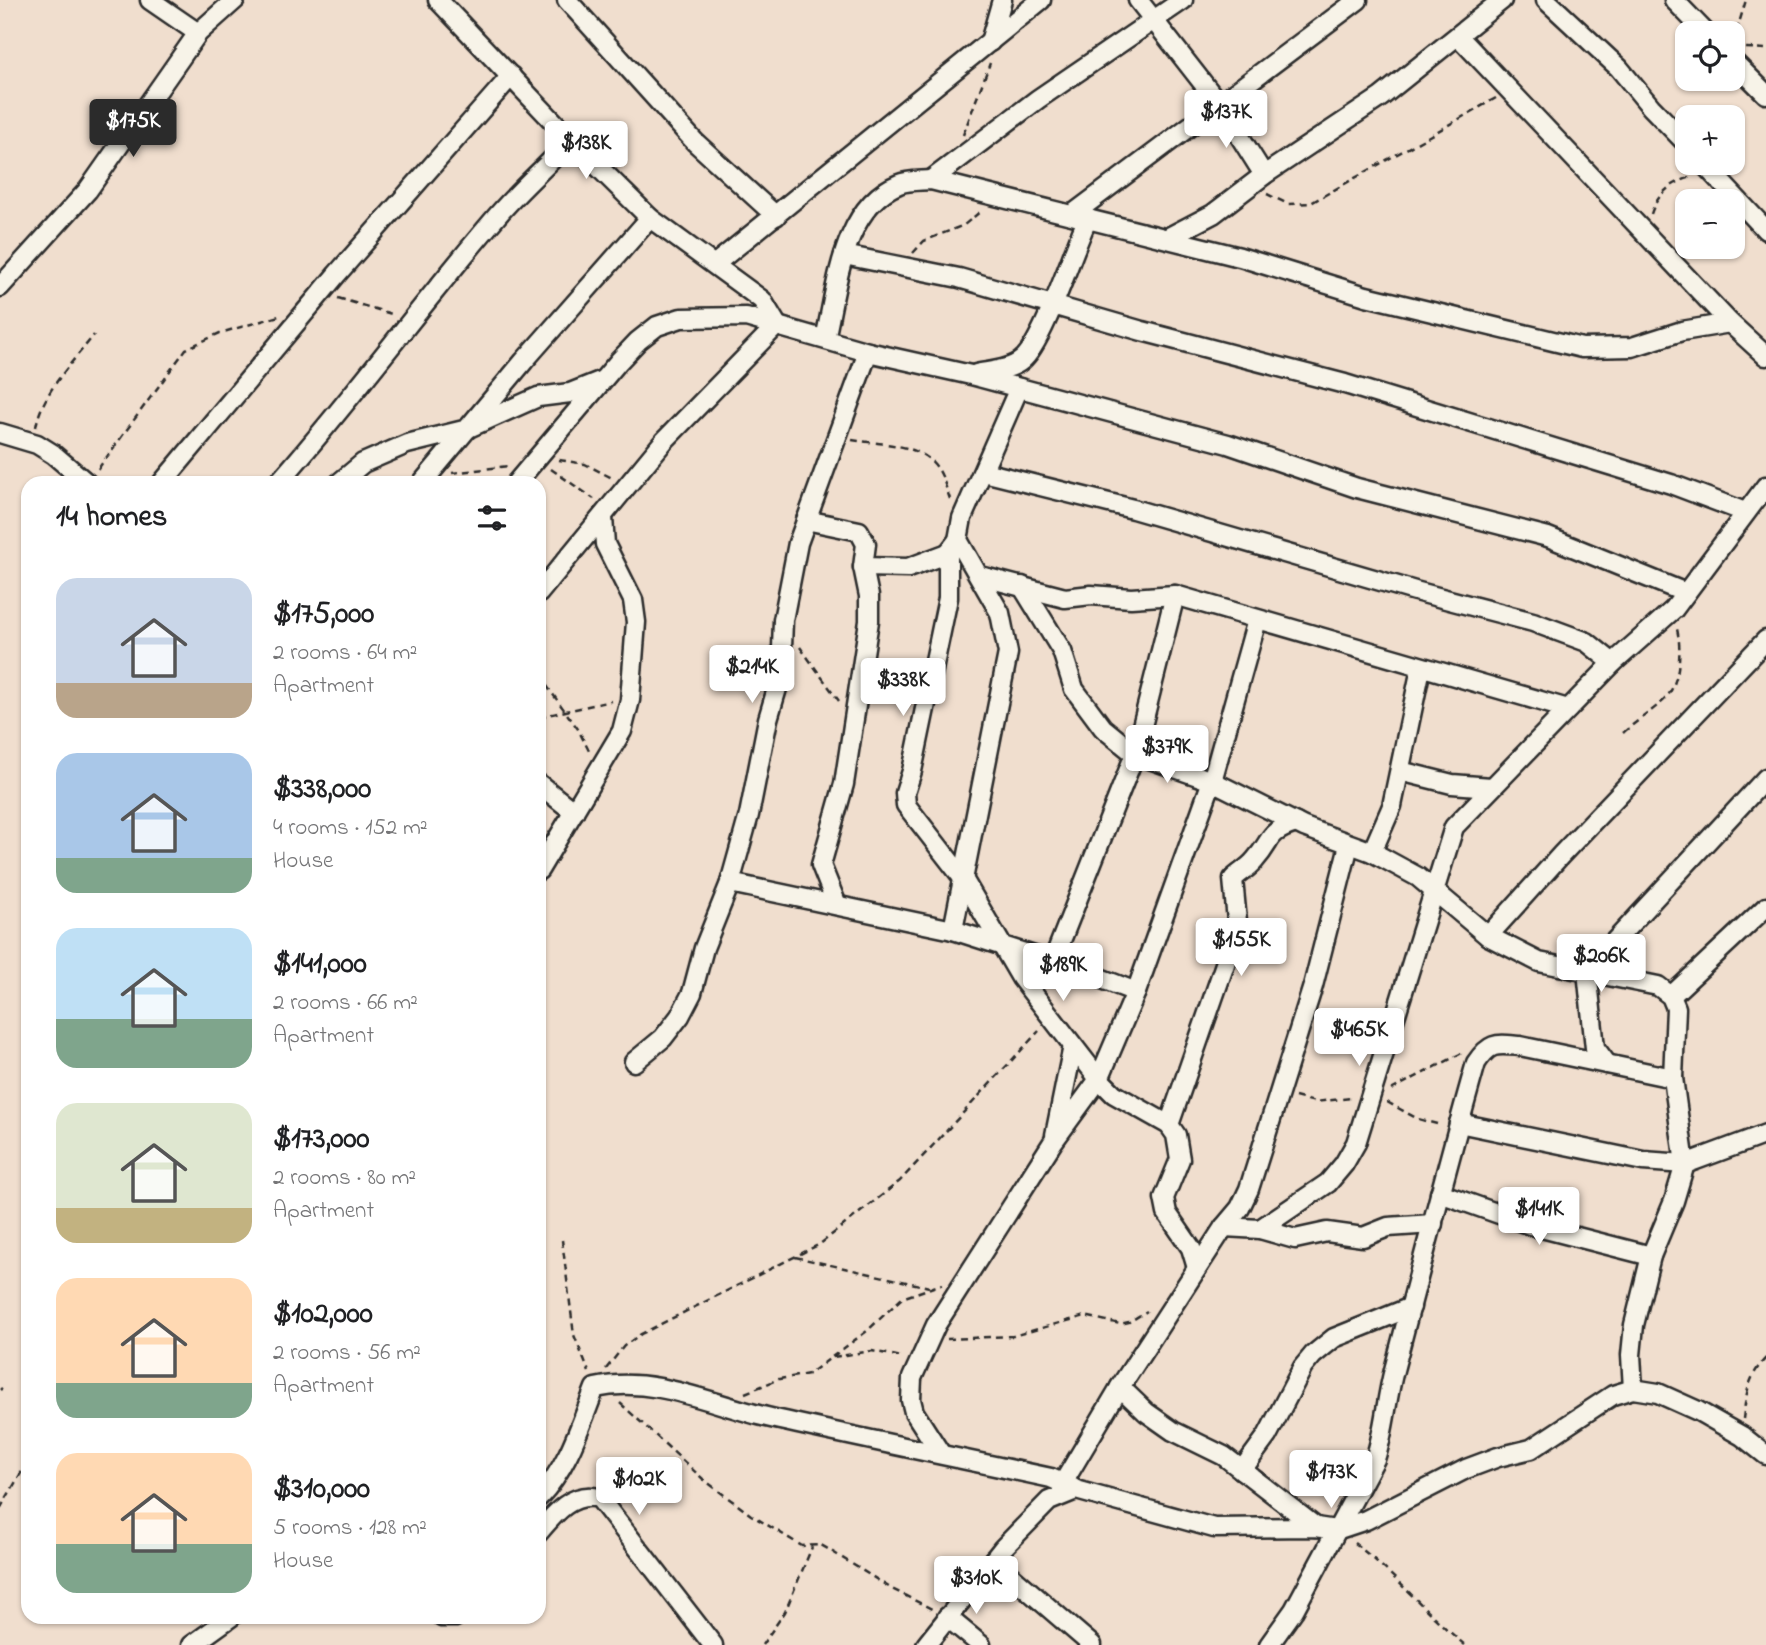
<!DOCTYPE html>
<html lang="en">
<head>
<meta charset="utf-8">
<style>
	body { margin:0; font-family:"Indie Flower",sans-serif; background:#f2f2f2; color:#202124; height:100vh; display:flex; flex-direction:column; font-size:26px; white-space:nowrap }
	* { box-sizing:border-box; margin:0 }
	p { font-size:23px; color:#757577 }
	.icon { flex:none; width:38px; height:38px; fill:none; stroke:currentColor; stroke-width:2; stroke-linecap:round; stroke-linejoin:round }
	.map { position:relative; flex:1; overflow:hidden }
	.drawer { position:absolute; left:21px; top:476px; width:525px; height:1148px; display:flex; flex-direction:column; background:#fff; border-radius:21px; box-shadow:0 2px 5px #0004 }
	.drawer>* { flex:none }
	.controls { position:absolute; left:1675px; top:21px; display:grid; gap:14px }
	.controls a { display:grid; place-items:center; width:70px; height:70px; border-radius:14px; background:#fff; box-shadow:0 2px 5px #0004; font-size:35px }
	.price { position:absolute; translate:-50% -60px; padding:0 16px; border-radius:7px; background:#fff; color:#222; font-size:23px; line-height:46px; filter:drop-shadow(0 2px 4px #0008) }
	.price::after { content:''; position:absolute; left:50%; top:42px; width:21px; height:16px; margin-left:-10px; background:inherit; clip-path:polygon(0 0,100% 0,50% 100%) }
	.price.active { background:#2b2b2b; color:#fff }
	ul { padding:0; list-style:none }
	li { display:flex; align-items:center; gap:21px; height:175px; padding:0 35px }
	li span { display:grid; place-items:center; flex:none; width:196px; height:140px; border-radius:21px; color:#555 }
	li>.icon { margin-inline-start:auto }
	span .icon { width:84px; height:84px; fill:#fffc; stroke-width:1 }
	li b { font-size:30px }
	h2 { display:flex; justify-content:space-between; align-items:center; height:84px; padding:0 35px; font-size:30px }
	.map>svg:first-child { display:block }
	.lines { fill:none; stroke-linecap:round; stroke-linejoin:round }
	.minor-casing { stroke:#2b2b2b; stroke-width:23 }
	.path { stroke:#2b2b2b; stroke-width:2.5; stroke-dasharray:7 5; stroke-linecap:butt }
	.minor { stroke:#f7f3e8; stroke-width:18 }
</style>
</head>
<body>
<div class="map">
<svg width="1766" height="1645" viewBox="0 0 1766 1645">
	<rect width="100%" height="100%" fill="#f0dece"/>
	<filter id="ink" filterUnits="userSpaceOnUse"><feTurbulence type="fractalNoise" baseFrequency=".0143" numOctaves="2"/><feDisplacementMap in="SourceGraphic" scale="14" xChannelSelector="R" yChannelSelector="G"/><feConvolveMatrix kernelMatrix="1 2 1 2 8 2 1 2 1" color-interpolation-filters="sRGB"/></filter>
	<g filter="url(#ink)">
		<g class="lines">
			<defs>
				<g id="minor">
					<polyline points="150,0 198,33"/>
					<polyline points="438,0 571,140 650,218 762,300 777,325 664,441 539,593"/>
					<polyline points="567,0 695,142 776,216"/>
					<polyline points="1138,0 1220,105 1264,175"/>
					<polyline points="1546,0 1619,68 1651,107 1687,144"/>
					<polyline points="1674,0 1706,33"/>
					<polyline points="1459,37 1730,323 1766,356"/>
					<polyline points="990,42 1002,0"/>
					<polyline points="1732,60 1766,94"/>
					<polyline points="1703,163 1766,230"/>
					<polyline points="931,180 1038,99 1183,0"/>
					<polyline points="1073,214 1358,0"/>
					<polyline points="1167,238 1213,214 1264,175 1381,97 1502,0"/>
					<polyline points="844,255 959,278 1142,331 1345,384 1671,484 1745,512"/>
					<polyline points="715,264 1041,0"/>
					<polyline points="0,287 88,190 198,33 235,0"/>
					<path d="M 825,339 C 837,288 842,207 899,184 C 908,180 921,181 931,180 L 1240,257 L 1366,296 L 1582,348 L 1632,347 L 1682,331 L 1730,323"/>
					<path d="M 976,374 C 990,371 1011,370 1022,360 C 1044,342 1073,249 1088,218"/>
					<polyline points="0,433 37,444 53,454 87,483"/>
					<polyline points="984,472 1133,509 1415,591 1533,622 1587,642 1613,663"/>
					<polyline points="162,483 337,274 511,76"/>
					<path d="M 278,483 C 354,397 422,303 497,216 C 520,189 547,166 571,140"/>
					<polyline points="339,483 363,463 407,444 464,430 538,397 570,393 600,381"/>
					<polyline points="422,483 524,361 650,218"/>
					<polyline points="516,483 619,361 638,341 657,326 681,318 746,317 868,352 971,375 1228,444 1357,488 1548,537 1686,593"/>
					<polyline points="806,520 859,531 866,544 863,567 869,596 869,621 844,784 821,865 837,905"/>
					<polyline points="958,540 948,553 948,598 912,771 905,793 906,805 962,877 1021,978 1099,1079 1114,1094 1169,1125 1176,1135 1180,1159 1164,1198 1167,1213 1191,1248 1197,1268"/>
					<polyline points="863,567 908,568 948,553"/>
					<polyline points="980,576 1065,598 1091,595 1131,598 1175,595 1568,709"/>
					<polyline points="1022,586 1062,651 1074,689 1103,728 1135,754 1212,781 1304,827 1372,852 1418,877 1488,936 1539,962 1658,986 1671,996 1676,1008 1673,1078 1685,1164 1674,1201 1651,1256 1634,1325 1631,1355 1633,1389"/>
					<polyline points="1400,771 1452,784 1491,787"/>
					<polyline points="539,784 574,812"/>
					<polyline points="1372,852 1392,806 1421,668"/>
					<polyline points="539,870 622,731 630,700 636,622 633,600 605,544 603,518"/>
					<polyline points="730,883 953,930 1084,972 1136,992"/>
					<polyline points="953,930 1008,653 1000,613 958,540 962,518 1019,388"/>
					<polyline points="1488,936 1561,855 1766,640"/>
					<polyline points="1053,961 1135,754 1175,595"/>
					<polyline points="1671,996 1766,907"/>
					<polyline points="634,1062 663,1038 680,1016 692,993 704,948 730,883 749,815 768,719 781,675 783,620 798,543 868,352"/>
					<polyline points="1607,1064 1595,1048 1587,971 1766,778"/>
					<polyline points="1459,1123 1643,1161 1685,1164 1766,1134"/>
					<path d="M 1169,1125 L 1234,938 L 1237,921 L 1233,879 C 1240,872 1249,868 1255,860 C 1274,839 1265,833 1296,823"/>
					<polyline points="1055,1135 1073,1046"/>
					<polyline points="1440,1193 1530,1225 1651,1256"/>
					<polyline points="1224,1227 1260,1229 1295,1239 1327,1232 1363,1237 1388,1227 1433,1224"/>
					<polyline points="1260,1229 1328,1183 1344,1164 1356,1143 1454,827 1613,663 1674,609 1766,486"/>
					<polyline points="1120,1387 1146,1412 1173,1431 1224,1456 1316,1527"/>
					<polyline points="941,1454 914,1412 911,1400 912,1378 936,1325 1053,1142 1099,1079 1136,992 1212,781 1257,620"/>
					<polyline points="1242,1470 1267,1436 1303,1367 1313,1355 1334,1338 1411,1307"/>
					<polyline points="1063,1483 1120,1387 1224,1227 1240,1208 1249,1189 1313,986 1349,845"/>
					<path d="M 539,1497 C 568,1467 580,1426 595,1388 C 656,1375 712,1405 771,1418 C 864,1439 958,1458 1051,1478 L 1073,1488"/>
					<path d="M 539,1532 C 554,1514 573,1491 599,1498 L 713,1645"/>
					<polyline points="993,1560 1092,1645"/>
					<polyline points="442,1617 455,1617"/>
					<polyline points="947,1617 981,1645"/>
					<polyline points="192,1645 231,1617"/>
					<polyline points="926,1645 1003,1548 1049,1501 1076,1490 1214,1528 1316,1527 1336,1530 1366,1520 1466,1469 1498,1457 1531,1449 1613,1395 1633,1389 1658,1393 1698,1411 1742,1436 1766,1455"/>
					<path d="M 1269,1645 L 1294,1610 L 1375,1459 C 1385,1430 1386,1399 1394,1370 C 1421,1267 1447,1165 1476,1063 C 1490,1042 1496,1044 1520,1046 L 1673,1078"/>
				</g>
			</defs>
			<!-- minor casing -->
			<use href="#minor" class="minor-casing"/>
			<!-- path -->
			<g class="path">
				<polyline points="1733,43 1746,0"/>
				<polyline points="1746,48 1766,49"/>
				<polyline points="963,135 990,63"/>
				<polyline points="1267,194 1288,204 1311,203 1496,98"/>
				<path d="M 1651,214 C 1657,194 1673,181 1693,177"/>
				<polyline points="913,253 924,241 964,225 981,211"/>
				<polyline points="338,298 395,315"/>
				<path d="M 36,427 C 42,392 73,362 94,335"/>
				<path d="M 852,440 C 879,444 922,443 938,469 C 944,478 946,489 950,499"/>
				<polyline points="559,460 585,464 612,478"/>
				<polyline points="98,469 186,349 220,333 279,316"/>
				<polyline points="551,469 594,499"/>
				<polyline points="452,473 508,466"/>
				<polyline points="375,483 407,478"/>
				<polyline points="800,647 839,701"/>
				<polyline points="539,675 578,729 589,751"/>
				<polyline points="539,717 611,701"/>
				<path d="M 1623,733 C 1635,722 1649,713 1662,702 C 1680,687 1682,650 1677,629"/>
				<polyline points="1391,1090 1462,1053"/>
				<polyline points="1295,1097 1315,1102 1351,1098"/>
				<polyline points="1387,1102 1418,1119 1441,1125"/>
				<polyline points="562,1240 574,1335 589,1372"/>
				<polyline points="795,1257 929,1287"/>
				<polyline points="947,1339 1013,1336 1085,1316 1120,1324 1129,1322 1147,1311"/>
				<polyline points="833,1357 872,1351 902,1357"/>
				<polyline points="606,1369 624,1346 641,1334 820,1244 900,1181 1039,1031"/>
				<polyline points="0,1390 2,1388"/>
				<polyline points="745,1393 779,1379 809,1374 867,1331 902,1298 942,1284"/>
				<polyline points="620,1403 703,1479 751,1515 802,1546 821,1545 828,1549 892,1589 934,1610"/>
				<path d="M 1743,1419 C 1746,1395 1748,1376 1766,1358"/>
				<polyline points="0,1509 28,1461"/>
				<path d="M 1354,1543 C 1395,1574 1426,1613 1465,1645"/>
				<polyline points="762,1645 785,1612 812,1547"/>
			</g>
			<!-- minor -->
			<use href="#minor" class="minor"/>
		</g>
	</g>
</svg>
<div class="controls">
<a><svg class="icon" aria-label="locate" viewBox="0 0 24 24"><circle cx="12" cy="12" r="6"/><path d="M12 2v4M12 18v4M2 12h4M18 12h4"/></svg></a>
<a>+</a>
<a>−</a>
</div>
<b class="price" style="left:1226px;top:150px">$137K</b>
<b class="price active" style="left:133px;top:159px">$175K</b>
<b class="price" style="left:586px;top:181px">$138K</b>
<b class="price" style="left:752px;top:705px">$214K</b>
<b class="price" style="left:903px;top:718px">$338K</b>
<b class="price" style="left:1167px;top:785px">$379K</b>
<b class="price" style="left:1241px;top:978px">$155K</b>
<b class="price" style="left:1601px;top:994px">$206K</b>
<b class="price" style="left:1063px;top:1003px">$189K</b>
<b class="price" style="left:1359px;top:1068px">$465K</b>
<b class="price" style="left:1539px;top:1247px">$141K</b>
<b class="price" style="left:1331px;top:1510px">$173K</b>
<b class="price" style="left:639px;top:1517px">$102K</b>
<b class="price" style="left:976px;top:1616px">$310K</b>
<section class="drawer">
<h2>14 homes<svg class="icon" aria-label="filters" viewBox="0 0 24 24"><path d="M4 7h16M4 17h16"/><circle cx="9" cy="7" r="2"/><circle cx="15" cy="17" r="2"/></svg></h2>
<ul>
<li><span style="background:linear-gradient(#c9d6e8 75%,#b9a48a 0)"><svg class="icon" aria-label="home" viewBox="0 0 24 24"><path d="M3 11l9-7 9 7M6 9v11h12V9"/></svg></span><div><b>$175,000</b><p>2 rooms · 64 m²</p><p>Apartment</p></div></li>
<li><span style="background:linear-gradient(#a9c7e8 75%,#7fa58c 0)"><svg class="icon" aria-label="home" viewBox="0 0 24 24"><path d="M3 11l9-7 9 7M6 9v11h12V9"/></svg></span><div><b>$338,000</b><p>4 rooms · 152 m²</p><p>House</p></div></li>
<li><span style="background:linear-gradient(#bfe0f5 65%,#7fa58c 0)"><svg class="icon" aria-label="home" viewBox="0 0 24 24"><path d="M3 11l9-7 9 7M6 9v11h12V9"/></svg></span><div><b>$141,000</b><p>2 rooms · 66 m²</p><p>Apartment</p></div></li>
<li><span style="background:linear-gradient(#dfe7d0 75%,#c2b280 0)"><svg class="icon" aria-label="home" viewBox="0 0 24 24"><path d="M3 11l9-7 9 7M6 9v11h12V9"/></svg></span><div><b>$173,000</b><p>2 rooms · 80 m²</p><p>Apartment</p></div></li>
<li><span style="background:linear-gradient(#ffd9b3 75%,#7fa58c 0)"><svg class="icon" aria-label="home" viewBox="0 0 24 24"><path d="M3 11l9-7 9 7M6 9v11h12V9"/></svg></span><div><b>$102,000</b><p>2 rooms · 56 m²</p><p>Apartment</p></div></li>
<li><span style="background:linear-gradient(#ffd9b3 65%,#7fa58c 0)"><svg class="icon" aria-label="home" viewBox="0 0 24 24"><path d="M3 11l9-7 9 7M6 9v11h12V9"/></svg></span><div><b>$310,000</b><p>5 rooms · 128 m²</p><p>House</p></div></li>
</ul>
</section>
</div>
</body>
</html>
